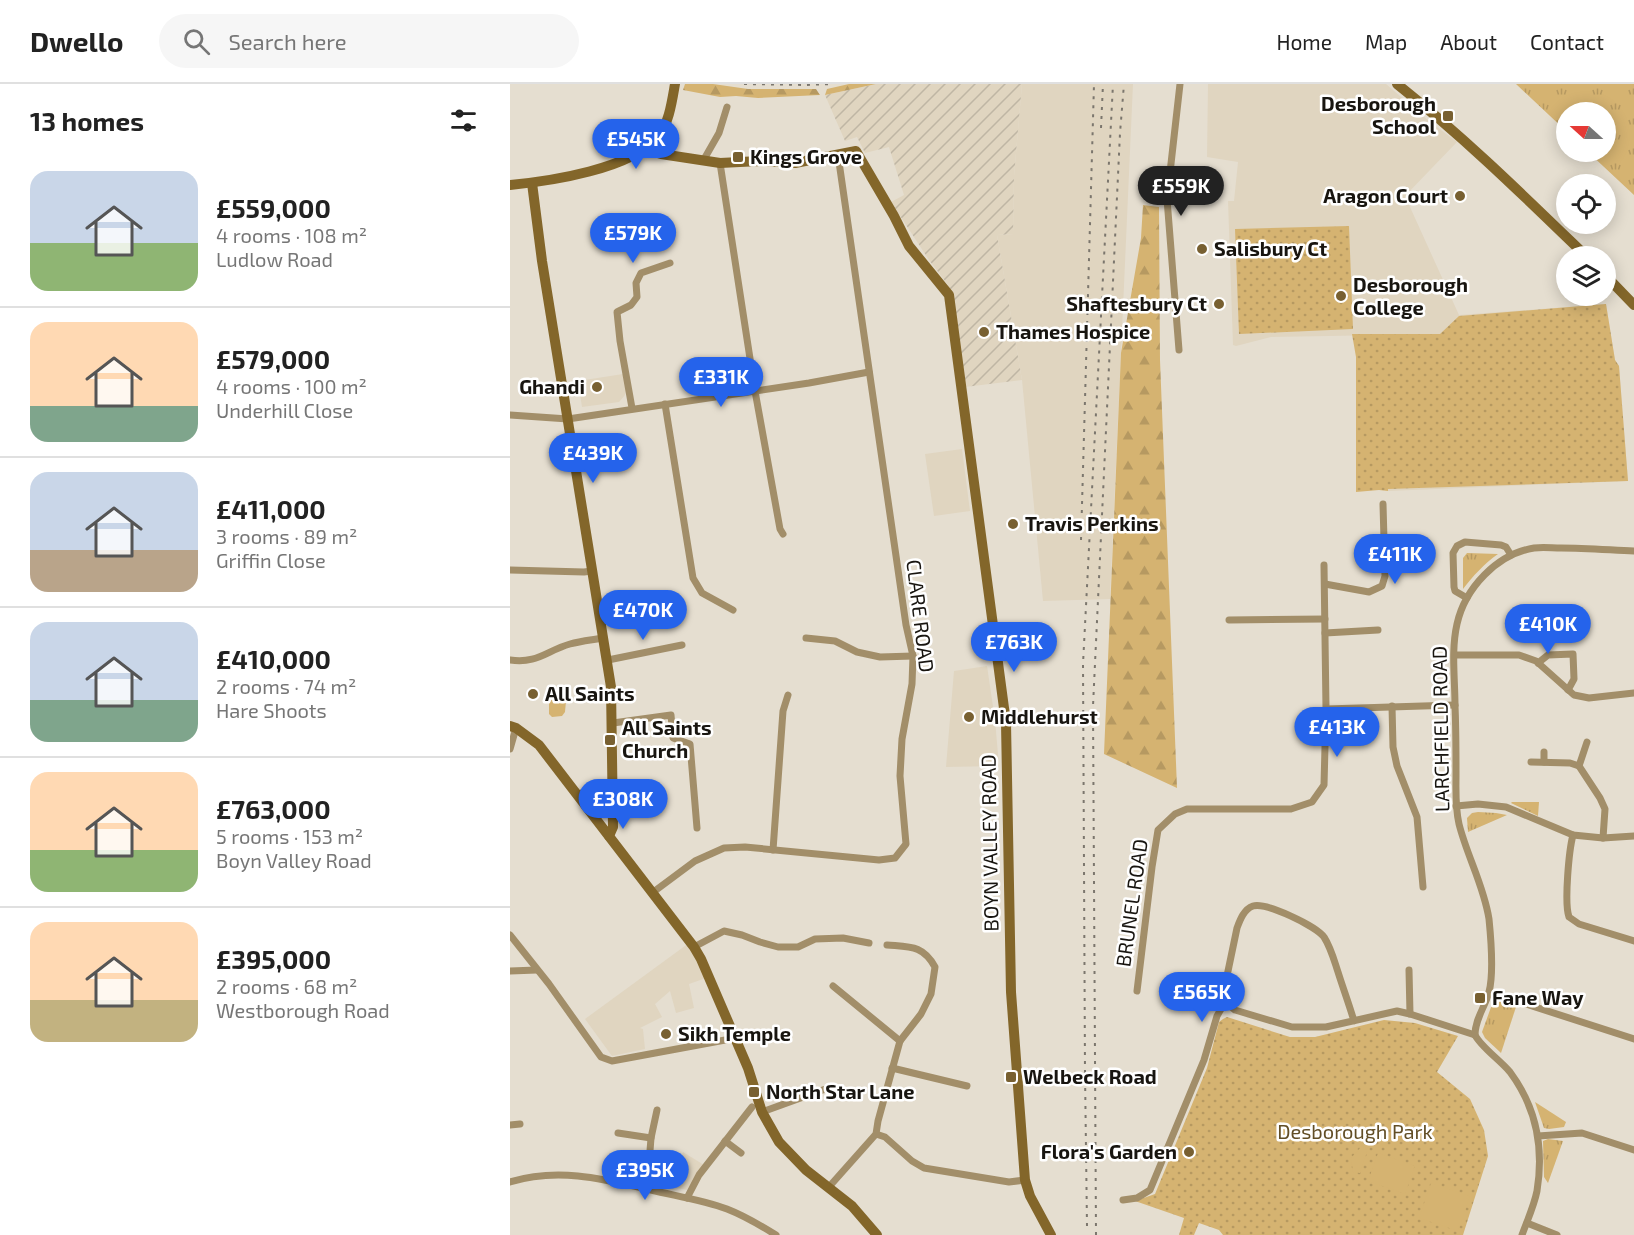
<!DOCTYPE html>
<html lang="en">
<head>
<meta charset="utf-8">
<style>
	body { margin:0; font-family:"Exo 2",sans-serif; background:#f6f6f6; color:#222; height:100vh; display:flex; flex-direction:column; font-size:22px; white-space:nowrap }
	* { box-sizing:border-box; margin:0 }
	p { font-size:20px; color:#767676 }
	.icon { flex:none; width:33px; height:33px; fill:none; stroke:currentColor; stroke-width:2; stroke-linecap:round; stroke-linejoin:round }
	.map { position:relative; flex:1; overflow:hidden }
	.drawer { display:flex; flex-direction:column; background:#fff; width:510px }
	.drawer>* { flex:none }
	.needle { width:39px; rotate:291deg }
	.fabs { position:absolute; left:1046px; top:18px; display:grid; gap:12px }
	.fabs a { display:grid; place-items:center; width:60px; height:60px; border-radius:50%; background:#fff; box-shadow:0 3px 15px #0003; font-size:30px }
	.price { position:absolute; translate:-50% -51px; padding:0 14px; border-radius:21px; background:#2563eb; color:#fff; font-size:20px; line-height:39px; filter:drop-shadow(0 2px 3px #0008) }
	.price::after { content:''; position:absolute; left:50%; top:36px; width:18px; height:14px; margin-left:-9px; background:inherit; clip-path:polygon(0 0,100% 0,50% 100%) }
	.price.active { background:#222; color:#fff }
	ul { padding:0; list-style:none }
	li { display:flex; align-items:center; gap:18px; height:150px; padding:0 30px }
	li+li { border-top:2px solid #e0e0e0 }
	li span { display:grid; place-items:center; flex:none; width:168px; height:120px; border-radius:18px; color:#555 }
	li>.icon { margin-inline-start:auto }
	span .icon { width:72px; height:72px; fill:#fffc; stroke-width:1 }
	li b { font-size:26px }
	h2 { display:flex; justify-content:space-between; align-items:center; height:72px; padding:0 30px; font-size:26px }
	header { display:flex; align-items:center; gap:36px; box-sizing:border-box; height:84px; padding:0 30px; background:#fff; border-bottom:2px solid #e0e0e0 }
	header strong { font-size:28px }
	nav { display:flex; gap:33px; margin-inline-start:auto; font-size:21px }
	.search { width:420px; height:54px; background:#f6f6f6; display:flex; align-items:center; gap:15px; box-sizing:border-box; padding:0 21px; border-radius:33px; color:#767676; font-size:22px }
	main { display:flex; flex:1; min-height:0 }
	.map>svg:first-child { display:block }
	.built { fill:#e0d5c0 }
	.industrial { fill:url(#industrial-furrows) }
	.grass { fill:url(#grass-tufts) }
	.forest { fill:url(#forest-firs) }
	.park { fill:url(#park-dots) }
	.pitch { fill:#d5b371 }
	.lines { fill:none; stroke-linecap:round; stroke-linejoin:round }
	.street { stroke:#a28e69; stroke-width:7 }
	.secondary { stroke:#83662a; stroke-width:10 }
	.rail { stroke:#7b766d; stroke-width:2; stroke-dasharray:3 6; stroke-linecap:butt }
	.poi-dot { fill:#786031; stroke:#fff; stroke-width:2 }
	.labels { text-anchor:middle; stroke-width:5; stroke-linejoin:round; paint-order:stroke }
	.poi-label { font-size:20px; font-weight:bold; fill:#181510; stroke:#fff; text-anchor:start }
	.street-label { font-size:20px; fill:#181510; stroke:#fff }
	.park-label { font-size:20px; fill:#624e26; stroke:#fff }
</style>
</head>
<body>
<header>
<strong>Dwello</strong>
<div class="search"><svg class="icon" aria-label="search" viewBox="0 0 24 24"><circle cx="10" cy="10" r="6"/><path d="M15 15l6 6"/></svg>Search here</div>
<nav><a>Home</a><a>Map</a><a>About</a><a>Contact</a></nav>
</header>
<main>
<section class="drawer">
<h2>13 homes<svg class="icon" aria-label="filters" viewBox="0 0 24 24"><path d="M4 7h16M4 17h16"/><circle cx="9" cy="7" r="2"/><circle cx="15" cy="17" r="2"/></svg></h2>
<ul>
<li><span style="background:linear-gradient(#c9d6e8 60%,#8fb573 0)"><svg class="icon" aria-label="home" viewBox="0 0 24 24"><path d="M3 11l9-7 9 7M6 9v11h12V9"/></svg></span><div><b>£559,000</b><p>4 rooms · 108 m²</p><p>Ludlow Road</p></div></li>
<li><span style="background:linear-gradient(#ffd9b3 70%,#7fa58c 0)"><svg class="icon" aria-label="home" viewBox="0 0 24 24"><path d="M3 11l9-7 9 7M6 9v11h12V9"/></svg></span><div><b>£579,000</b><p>4 rooms · 100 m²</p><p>Underhill Close</p></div></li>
<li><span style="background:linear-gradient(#c9d6e8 65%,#b9a48a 0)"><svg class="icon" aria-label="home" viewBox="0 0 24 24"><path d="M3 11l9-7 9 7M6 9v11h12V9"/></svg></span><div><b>£411,000</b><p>3 rooms · 89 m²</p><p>Griffin Close</p></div></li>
<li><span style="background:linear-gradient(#c9d6e8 65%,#7fa58c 0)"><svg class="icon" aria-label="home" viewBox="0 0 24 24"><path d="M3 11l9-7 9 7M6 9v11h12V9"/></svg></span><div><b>£410,000</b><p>2 rooms · 74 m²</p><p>Hare Shoots</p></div></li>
<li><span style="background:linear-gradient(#ffd9b3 65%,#8fb573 0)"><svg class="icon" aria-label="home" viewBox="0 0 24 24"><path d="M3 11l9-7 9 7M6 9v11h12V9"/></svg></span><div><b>£763,000</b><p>5 rooms · 153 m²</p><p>Boyn Valley Road</p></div></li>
<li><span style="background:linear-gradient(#ffd9b3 65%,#c2b280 0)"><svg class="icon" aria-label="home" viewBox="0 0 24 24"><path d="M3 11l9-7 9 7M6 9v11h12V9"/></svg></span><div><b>£395,000</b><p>2 rooms · 68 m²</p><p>Westborough Road</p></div></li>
</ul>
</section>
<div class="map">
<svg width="1124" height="1151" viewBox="0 0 1124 1151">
	<defs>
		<pattern id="industrial-furrows" width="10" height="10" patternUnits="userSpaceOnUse" patternTransform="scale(1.5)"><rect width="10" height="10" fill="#e0d5c0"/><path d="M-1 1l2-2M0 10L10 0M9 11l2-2" fill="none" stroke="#bfb6a4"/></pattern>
		<pattern id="grass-tufts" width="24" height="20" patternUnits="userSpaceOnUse" patternTransform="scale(1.5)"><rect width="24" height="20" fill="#d5b371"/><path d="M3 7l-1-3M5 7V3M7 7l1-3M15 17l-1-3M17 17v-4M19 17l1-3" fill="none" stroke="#b69961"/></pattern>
		<pattern id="forest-firs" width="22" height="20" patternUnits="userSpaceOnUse" patternTransform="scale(1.5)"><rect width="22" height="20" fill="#d5b371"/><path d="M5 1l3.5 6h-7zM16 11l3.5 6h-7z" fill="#b69961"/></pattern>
		<pattern id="park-dots" width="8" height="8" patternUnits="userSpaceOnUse" patternTransform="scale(1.5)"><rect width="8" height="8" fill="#d5b371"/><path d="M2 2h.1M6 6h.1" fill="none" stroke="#b69961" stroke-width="1.8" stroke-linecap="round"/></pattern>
	</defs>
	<rect width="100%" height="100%" fill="#e5ded0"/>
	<!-- built -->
	<g class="built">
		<polygon points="512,0 623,0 600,515 533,517 512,296 487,151 503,150 504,92"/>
		<polygon points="698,0 876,0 919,37 947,58 895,112 949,231 1096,220 1105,276 1109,282 1118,397 878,407 876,251 761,253 726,262 723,261 718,117 724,117 728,78 697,73"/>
		<polygon points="113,290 116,307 115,311 109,318 72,323 68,297"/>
		<polygon points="452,365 460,427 424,432 415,370"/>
		<polygon points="477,582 485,636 489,682 436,683 444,587"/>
		<polygon points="179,859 196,894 179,900 184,924 166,929 160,907 145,920 152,933 130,944 133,945 135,965 102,972 75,935"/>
		<polygon points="173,1068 194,1081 177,1106 162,1103"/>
	</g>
	<!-- industrial -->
	<polygon class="industrial" points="366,0 512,0 504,92 503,150 487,151 512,296 455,303 438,201 419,176 381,118 394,111 379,63 355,69 347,53 335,57 315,11"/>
	<!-- grass -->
	<g class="grass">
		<polygon points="1006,0 1124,0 1124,111 1078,68 1095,68 1095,28 1056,28 1056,47"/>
		<path d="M 957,469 L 988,470 C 974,480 963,492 953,505 L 953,474 Z"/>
		<polygon points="43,614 52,614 56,617 55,628 52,632 42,633 39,630 39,619"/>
		<polygon points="1002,718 1029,718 1028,732 1001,719"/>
		<polygon points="968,728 986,729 997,731 958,748 957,734 962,729"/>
		<polygon points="984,915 1006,923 991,969 975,954 972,948"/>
		<polygon points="1025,1018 1056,1038 1054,1043 1039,1045 1034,1044"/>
		<polygon points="1038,1055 1053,1057 1038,1099 1034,1093 1033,1057"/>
	</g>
	<!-- forest -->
	<g class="forest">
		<polygon points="175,0 203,0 238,5 306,5 310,11 248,14 226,12 210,13 173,6"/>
		<polygon points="339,0 366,0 315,11 317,5"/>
		<polygon points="633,121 649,123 650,276 667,704 594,670 611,269 631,154"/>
	</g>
	<!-- park -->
	<g class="park">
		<polygon points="839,142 843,245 729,250 725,145"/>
		<polygon points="1096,220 1105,276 1109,282 1118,397 878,405 878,407 869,406 846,408 846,273 842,250 930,250 949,232"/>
		<polygon points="717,933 780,953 805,953 874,936 905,939 948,952 927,988 960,1015 974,1046 978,1072 953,1151 713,1151 709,1146 689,1139 684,1151 669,1151 674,1134 625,1117 645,1110 697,984 709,938 713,935"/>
	</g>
	<!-- pitch -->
	<g class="pitch">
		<polygon points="851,1063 855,1063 857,1068 850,1089 843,1088 841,1074"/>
		<polygon points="868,1069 905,1082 895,1110 858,1097"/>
		<polygon points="921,1099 960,1112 948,1147 909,1134"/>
	</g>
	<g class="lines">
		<!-- street -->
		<g class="street">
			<polyline points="193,77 209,49 217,23"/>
			<polyline points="210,79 245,307 270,445 273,450"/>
			<polyline points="669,266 657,115 670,0"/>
			<polyline points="155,320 183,494 192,509 223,526"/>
			<polyline points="122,324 110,257 107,228 121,221 127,213 126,199 131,189 160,179"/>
			<polyline points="0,331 58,335 299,299 359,288"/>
			<polyline points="0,486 74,488 82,487"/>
			<polyline points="815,500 859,508 872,502 875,492 873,420"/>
			<polyline points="957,514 945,507 944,503 943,469 947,462 955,458 991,461 996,463 1001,471"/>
			<polyline points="719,536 815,535"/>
			<polyline points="815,549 868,546"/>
			<polyline points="296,554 325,557 347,568 370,573 403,572"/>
			<polyline points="945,571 1009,571 1026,577 1064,611 1079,614 1124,609"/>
			<path d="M 0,576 C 27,580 36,567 60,560 C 71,557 82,556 93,554"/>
			<polyline points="98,576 172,561"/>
			<polyline points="1028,579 1038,571 1063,570 1064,595 1058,606"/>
			<polyline points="882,622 883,663 887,682 907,733 913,803"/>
			<polyline points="816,625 945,621"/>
			<polyline points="103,639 161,631 163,654 180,660 187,744"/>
			<polyline points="0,665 6,644"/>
			<polyline points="1021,678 1060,679 1069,682 1090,714 1095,725 1093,754"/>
			<polyline points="1034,678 1034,668"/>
			<polyline points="1069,682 1077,658"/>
			<polyline points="946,722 968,720 996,723 1063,751 1093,754 1124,752"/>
			<path d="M 1063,751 C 1059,766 1054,819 1059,833 L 1069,840 L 1124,857"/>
			<polyline points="263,766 273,627 278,611"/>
			<polyline points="142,809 185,777 214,764 235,763 369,776 385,774 396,760 390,692 392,655 402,600 403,572 396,541 328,71"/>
			<polyline points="0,851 39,900 91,973 102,977 226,954"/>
			<polyline points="184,863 214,847 232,851 250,858 268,863 288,863 305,855 333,854 359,859"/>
			<polyline points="899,886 900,930"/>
			<polyline points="0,887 27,886"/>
			<polyline points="323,902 390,957"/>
			<polyline points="627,907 642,783 648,746 665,730 677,725 781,725 802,718 814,701 816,625 814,481"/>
			<polyline points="979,908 1124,955"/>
			<path d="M 844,937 C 839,920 833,904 828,888 C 824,876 821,864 814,853 C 806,842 756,818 743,822 C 734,825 730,836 727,844 L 713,911 L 718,920 L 725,926 L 782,943 L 816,943 L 887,927 L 900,930 L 965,951 C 971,963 990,976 1000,988 C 1026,1023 1034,1064 1027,1107 C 1024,1122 1017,1137 1012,1151"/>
			<path d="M 965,951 C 965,935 975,923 979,908 C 984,889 981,855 979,835 C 974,802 957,772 949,740 C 945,723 946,707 946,690 C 946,667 946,644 945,622 C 945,595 941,566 947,540 C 955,504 987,470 1024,464 C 1033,463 1042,464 1051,464 C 1075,464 1100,466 1124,467"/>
			<polyline points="382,984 457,1002"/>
			<polyline points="252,1028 321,1003"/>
			<polyline points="0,1041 10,1040"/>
			<polyline points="108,1049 141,1054"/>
			<polyline points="366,1050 375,1053 402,1077 414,1084 499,1098 515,1096"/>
			<polyline points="1028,1052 1072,1049 1124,1066"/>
			<polyline points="215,1057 231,1069"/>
			<path d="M 0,1098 C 48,1083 94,1095 141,1106 C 166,1112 193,1116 217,1125 C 235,1132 250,1141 266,1151"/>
			<path d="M 318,1104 L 366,1050 L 368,1037 L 390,957 L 411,930 L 421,910 L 425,883 C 413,861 400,863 377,861"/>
			<polyline points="137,1105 141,1054 147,1026"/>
			<polyline points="177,1114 189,1091 242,1023"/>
			<polyline points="613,1116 627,1114 640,1106 694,976 707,932 711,925 718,920"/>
			<polyline points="1017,1139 1047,1151"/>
		</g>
		<!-- secondary -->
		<g class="secondary">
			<path d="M 887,0 C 954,53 1015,113 1076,172"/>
			<polyline points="136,65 151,70 210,79 250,77 285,79 346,67 384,132 399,162 439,211 496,639 501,908 515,1096 520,1112 541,1151"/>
			<polyline points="22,99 32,177 101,603 103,743 99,752"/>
			<path d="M 0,101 C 41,97 121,85 148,53 C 159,40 162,17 165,0"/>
			<polyline points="1095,191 1124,221"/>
			<polyline points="0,642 6,644 29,661 184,863 191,875 238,984 252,1028 269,1058 296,1086 342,1122 367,1151"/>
			<polyline points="69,712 79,707 102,705"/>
		</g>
		<!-- rail -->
		<g class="rail">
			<polyline points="234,0 297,1 321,0"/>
			<polyline points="591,44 593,0"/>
			<polyline points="571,456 584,0"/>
			<polyline points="577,1142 575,988 573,580 603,0"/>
			<polyline points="586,1151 583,622 610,49 614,0"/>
		</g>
	</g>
	<!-- markers -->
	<g class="poi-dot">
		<rect x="932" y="26" width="12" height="12" rx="3"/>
		<rect x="222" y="67" width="12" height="12" rx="3"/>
		<circle cx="950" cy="112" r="6"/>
		<circle cx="692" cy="165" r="6"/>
		<circle cx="831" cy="212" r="6"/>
		<circle cx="709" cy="220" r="6"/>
		<circle cx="474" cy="248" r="6"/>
		<circle cx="87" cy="303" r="6"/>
		<circle cx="503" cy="440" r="6"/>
		<circle cx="23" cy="610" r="6"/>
		<circle cx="459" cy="633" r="6"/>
		<rect x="94" y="650" width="12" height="12" rx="3"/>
		<rect x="964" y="908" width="12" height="12" rx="3"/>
		<circle cx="156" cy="950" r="6"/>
		<rect x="495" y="987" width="12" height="12" rx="3"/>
		<rect x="238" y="1002" width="12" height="12" rx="3"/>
		<circle cx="679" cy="1068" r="6"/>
	</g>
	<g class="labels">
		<!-- poi labels -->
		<g class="poi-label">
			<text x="926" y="27" text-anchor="end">Desborough<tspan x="926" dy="23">School</tspan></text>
			<text x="240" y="80">Kings Grove</text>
			<text x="938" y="119" text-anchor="end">Aragon Court</text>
			<text x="704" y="172">Salisbury Ct</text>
			<text x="843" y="208">Desborough<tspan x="843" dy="23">College</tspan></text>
			<text x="697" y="227" text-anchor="end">Shaftesbury Ct</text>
			<text x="486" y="255">Thames Hospice</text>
			<text x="75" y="310" text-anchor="end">Ghandi</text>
			<text x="515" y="447">Travis Perkins</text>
			<text x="35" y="617">All Saints</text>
			<text x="471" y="640">Middlehurst</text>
			<text x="112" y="651">All Saints<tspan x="112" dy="23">Church</tspan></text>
			<text x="982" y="921">Fane Way</text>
			<text x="168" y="957">Sikh Temple</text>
			<text x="513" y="1000">Welbeck Road</text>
			<text x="256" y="1015">North Star Lane</text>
			<text x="667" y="1075" text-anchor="end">Flora's Garden</text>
		</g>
		<!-- street labels -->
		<g class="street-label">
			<text transform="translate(410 532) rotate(83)" y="7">CLARE ROAD</text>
			<text transform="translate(931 645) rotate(-91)" y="7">LARCHFIELD ROAD</text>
			<text transform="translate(480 759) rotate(-91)" y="7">BOYN VALLEY ROAD</text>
			<text transform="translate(622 819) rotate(-82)" y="7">BRUNEL ROAD</text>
		</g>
		<!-- park labels -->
		<g class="park-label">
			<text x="845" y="1055">Desborough Park</text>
		</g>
	</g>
</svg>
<div class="fabs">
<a><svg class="needle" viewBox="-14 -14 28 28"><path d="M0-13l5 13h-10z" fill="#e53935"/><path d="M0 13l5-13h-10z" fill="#767676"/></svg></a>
<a><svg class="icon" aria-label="locate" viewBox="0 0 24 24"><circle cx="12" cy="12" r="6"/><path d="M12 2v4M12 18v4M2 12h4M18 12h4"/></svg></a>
<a><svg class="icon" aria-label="layers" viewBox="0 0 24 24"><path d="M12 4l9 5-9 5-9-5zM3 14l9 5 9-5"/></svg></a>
</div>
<b class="price" style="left:126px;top:86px">£545K</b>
<b class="price active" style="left:671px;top:133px">£559K</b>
<b class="price" style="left:123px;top:180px">£579K</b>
<b class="price" style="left:211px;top:324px">£331K</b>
<b class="price" style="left:83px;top:400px">£439K</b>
<b class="price" style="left:885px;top:501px">£411K</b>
<b class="price" style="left:133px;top:557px">£470K</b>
<b class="price" style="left:1038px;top:571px">£410K</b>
<b class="price" style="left:504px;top:589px">£763K</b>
<b class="price" style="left:827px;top:674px">£413K</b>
<b class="price" style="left:113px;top:746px">£308K</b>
<b class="price" style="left:692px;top:939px">£565K</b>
<b class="price" style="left:135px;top:1117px">£395K</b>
</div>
</main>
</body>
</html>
